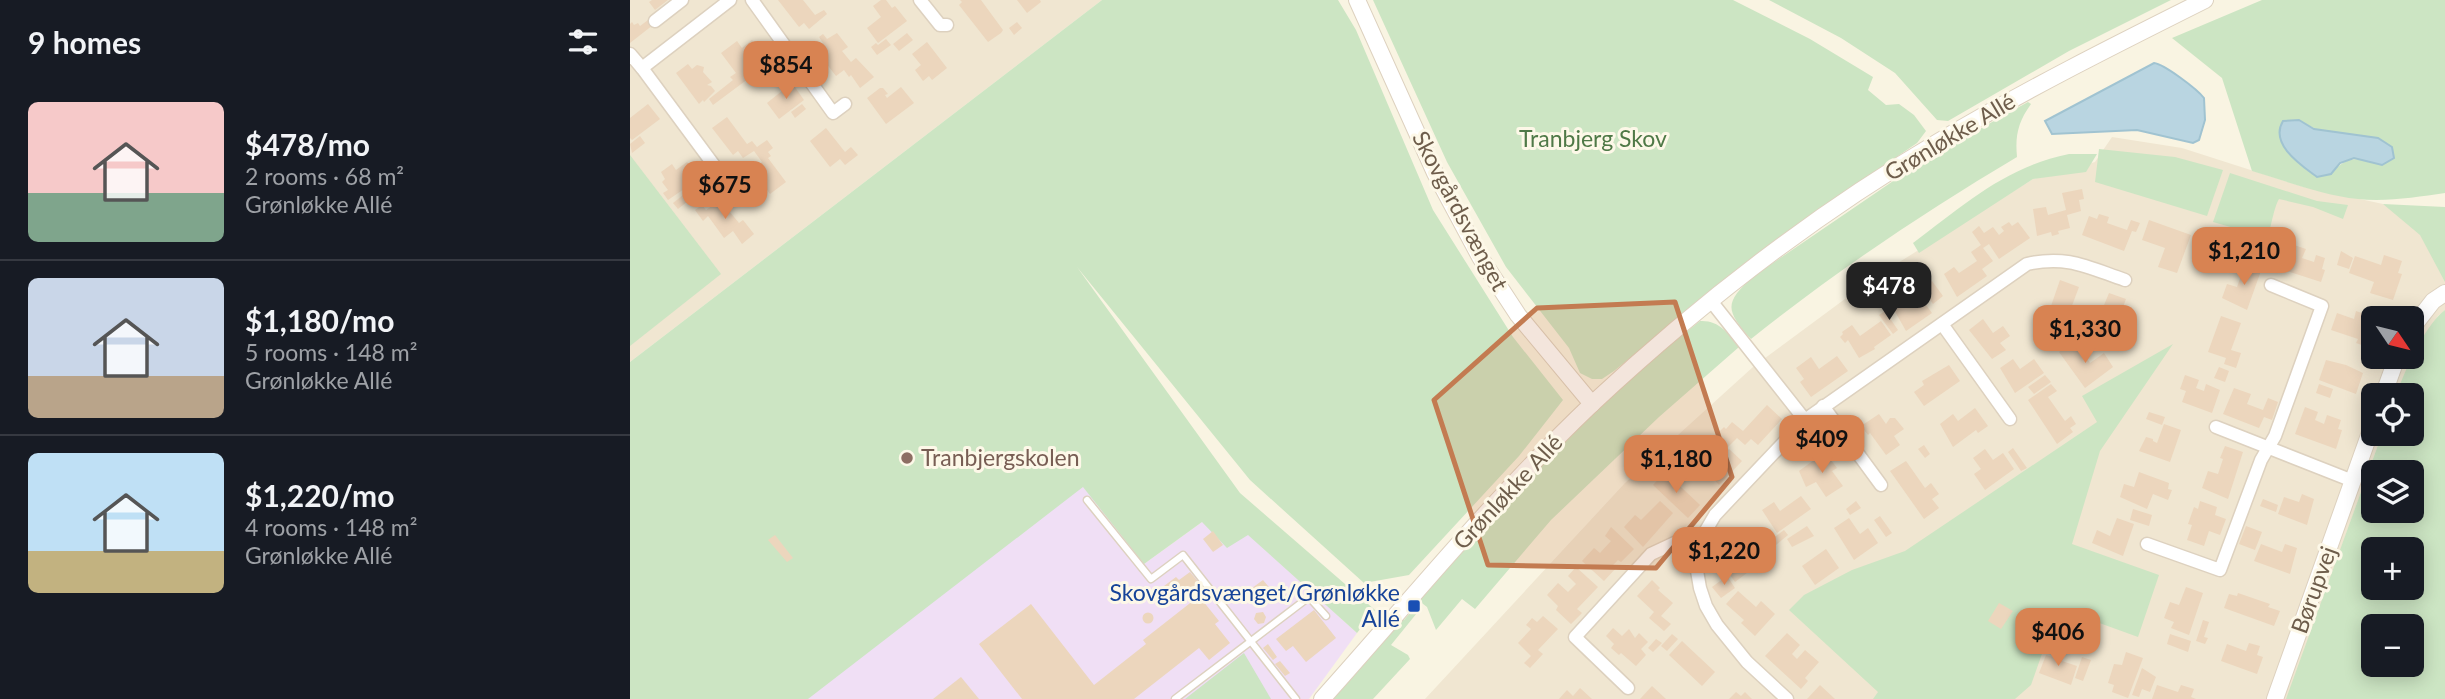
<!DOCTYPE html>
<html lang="en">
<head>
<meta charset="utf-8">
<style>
	body { margin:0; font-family:Lato,sans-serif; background:#20242c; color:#f1f3f6; height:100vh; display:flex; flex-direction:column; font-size:26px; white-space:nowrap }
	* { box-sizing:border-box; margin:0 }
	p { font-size:23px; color:#9ea1a6 }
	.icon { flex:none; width:38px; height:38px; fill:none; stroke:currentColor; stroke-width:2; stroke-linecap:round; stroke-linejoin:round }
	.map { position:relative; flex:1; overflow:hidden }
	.sheet { display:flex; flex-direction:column; background:#171b24; width:630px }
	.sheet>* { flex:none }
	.needle { width:46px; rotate:125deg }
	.tools { position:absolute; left:1731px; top:306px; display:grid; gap:14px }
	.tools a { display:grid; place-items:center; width:63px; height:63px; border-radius:10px; background:#171b24; box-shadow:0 4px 18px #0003; font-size:35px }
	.price { position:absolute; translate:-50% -60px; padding:0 16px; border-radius:14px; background:#d88352; color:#111; font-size:23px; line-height:46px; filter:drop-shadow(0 2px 4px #0008) }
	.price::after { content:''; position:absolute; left:50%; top:42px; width:21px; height:16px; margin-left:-10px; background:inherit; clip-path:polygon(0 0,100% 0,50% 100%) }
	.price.on { background:#222; color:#fff }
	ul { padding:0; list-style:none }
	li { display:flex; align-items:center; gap:21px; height:175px; padding:0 28px }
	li+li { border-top:2px solid #363941 }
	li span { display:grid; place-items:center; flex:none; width:196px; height:140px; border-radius:10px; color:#555 }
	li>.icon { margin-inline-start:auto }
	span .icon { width:84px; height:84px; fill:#fffc; stroke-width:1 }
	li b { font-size:30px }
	h2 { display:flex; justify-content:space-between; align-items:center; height:84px; padding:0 28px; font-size:30px }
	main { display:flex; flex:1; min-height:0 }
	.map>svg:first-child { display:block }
	.residential { fill:#f0e6d1; fill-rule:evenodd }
	.education { fill:#f0dff5 }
	.green { fill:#cce5c3; fill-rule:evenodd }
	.water { fill:#b9d5e1; stroke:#a0c3d1; stroke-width:2 }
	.building { fill:#ecd6bd }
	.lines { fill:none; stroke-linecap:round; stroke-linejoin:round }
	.service-casing { stroke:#ddd1bf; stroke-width:9 }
	.minor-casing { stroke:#ddd1bf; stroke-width:15 }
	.tertiary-casing { stroke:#ddd1bf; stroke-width:18 }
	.service { stroke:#fff; stroke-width:6 }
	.minor { stroke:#fff; stroke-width:12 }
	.tertiary { stroke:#fff; stroke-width:16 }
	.marked { fill:#c37b51; fill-opacity:0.2; stroke:#c37b51; stroke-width:5; stroke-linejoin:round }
	.education-dot { fill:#8d6e63; stroke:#fdf8e8; stroke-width:2.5 }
	.transit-dot { fill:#1a4fb4; stroke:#fdf8e8; stroke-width:2.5 }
	.labels { text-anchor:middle; stroke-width:6; stroke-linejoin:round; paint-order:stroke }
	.street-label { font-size:23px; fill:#6e5d4b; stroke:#fdf8e8 }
	.park-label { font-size:23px; fill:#4f7947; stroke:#fdf8e8 }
	.education-label { font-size:23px; fill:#785e54; stroke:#fdf8e8; text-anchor:start }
	.transit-label { font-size:23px; fill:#164399; stroke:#fdf8e8; text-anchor:end }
</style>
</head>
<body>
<main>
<section class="sheet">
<h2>9 homes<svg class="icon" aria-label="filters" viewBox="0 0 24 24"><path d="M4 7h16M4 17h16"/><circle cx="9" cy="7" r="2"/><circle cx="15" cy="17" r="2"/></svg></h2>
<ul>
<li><span style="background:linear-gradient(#f6c9c9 65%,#7fa58c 0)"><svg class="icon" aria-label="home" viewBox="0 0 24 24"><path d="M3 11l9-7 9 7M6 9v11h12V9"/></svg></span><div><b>$478/mo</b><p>2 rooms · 68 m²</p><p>Grønløkke Allé</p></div></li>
<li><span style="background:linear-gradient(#c9d6e8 70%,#b9a48a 0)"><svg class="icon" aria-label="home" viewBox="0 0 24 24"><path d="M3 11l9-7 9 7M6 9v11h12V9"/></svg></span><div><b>$1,180/mo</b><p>5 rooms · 148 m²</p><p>Grønløkke Allé</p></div></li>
<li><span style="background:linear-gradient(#bfe0f5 70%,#c2b280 0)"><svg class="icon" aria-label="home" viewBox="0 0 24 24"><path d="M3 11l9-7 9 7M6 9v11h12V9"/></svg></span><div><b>$1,220/mo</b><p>4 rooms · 148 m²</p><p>Grønløkke Allé</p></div></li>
</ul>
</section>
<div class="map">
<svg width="1815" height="699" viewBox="0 0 1815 699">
	<rect width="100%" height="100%" fill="#f9f4e2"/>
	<!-- residential -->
	<g class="residential">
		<polygon points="0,0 472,0 0,362"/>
		<path d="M 1482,137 L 1552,148 L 1674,187 L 1753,204 L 1803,234 L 1815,257 L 1815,310 L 1808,316 L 1785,353 L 1766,395 L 1743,396 L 1743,434 L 1752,434 L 1657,699 L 795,699 L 995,483 L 1123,367 L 1242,279 L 1403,179 L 1465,162 ZM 1743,318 L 1782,318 L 1782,357 L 1743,357 Z"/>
	</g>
	<!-- education -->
	<polygon class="education" points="365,227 514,564 572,522 618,534 727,633 679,699 129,699"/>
	<!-- green -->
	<g class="green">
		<polygon points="472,0 708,0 726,30 803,210 883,337 933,400 889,456 779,575 734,583 620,480 447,267 610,493 745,610 727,633 618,535 597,548 572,522 514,564 453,487 178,699 0,699 0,362"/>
		<polygon points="743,0 1103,0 1180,39 1243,77 1238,90 1256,105 1269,104 1284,115 1296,131 1287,143 1140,244 984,371 972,379 962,379 950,373 939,348 876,267 817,162"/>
		<polygon points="1139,0 1541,0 1439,51 1318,121 1307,120 1265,73 1211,38"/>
		<path d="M 1632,0 L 1815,0 L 1815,193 C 1787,197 1756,202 1728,199 C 1692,195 1656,181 1622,171 L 1592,78 L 1542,38 ZM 1669,120 L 1752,165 C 1728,159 1719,153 1701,174 Z"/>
		<path d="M 1398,102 L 1401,104 C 1388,122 1385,136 1387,157 C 1294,212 1205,272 1121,339 C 1094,309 1095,302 1124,276 L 1294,160 Z"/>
		<polygon points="1469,149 1545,157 1593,170 1577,216 1465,182"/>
		<path d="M 1439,154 L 1467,154 L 1456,172 L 1403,179 L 1289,253 L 1283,243 C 1334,205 1375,167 1439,154 Z"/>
		<polygon points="0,155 91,274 0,346"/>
		<path d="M 1600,173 L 1687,201 L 1718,205 L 1713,219 L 1683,207 L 1649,199 C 1641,213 1641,241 1630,249 L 1604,228 L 1583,222 Z"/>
		<polygon points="1753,204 1815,207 1815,282 1790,235"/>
		<path d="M 1815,310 L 1815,699 L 1656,699 L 1752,434 L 1782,434 L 1782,396 L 1766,395 C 1775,371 1794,326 1815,310 ZM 1743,472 L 1782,472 L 1782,511 L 1743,511 ZM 1743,550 L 1782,550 L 1782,588 L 1743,588 ZM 1743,626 L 1782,626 L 1782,665 L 1743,665 Z"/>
		<path d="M 1070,321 C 1089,320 1098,333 1109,347 L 1029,417 L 921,520 L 845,609 L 832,599 L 806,630 L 797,607 L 788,600 C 876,501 966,402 1070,321 Z"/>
		<polygon points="1543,344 1470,451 1442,544 1529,575 1508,637 1428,608 1401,685 1385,699 1243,699 1248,692 1159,610 1174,595 1222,570 1275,551 1467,422 1452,396"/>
		<polygon points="787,605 791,608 761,645 778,655 780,659 743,699 699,699 771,618 774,620"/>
		<polygon points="614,653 641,699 555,699"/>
	</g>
	<!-- water -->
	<g class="water">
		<path d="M 1524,63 C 1534,64 1567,89 1574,98 L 1575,120 L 1569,140 L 1563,143 L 1507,130 L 1422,134 L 1415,121 Z"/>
		<path d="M 1669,120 L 1684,129 L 1748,138 L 1762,147 L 1764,158 L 1752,165 L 1724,158 L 1710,163 L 1701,174 L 1687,177 C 1671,165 1639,144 1653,121 Z"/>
	</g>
	<!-- building -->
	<g class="building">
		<polygon points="22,0 38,0 25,10 19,2"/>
		<polygon points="148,0 173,0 185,15 194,10 197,14 179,29 174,23 169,27"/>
		<polygon points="251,0 256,0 262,8 265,6 277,21 248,43 237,28 251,17 243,6"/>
		<polygon points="330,0 351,0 373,30 371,33 358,42 329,5 332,2"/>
		<polygon points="387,0 410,0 411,2 397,13"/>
		<polygon points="18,20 23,25 0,43 0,24 2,22 4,25 8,23 10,26"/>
		<polygon points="387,22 392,28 384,35 379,28"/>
		<polygon points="207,33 218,47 212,51 221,62 226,58 244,77 230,88 221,75 219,77 214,70 206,76 185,49 193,43 189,37 193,34 197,39"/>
		<polygon points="277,33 283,40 269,51 263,44"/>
		<polygon points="256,39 261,45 247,55 241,47 246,43 248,45"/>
		<polygon points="122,40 135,56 117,70 122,76 83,105 79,99 103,80 100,77 106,73 91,53 107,41 112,48"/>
		<polygon points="297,42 317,68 302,80 299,76 293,81 285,70 291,65 282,54"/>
		<polygon points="58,64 62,69 67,65 74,67 73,72 82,82 77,85 81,86 85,91 74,102 73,100 69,104 46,73"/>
		<polygon points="162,83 174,100 149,119 137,103"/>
		<polygon points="271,87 284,103 256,124 237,98 250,88 253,88 258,94 255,95 257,98"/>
		<polygon points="18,104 30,119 2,140 0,138 0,118"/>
		<polygon points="172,104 176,109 165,118 161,112"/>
		<polygon points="97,117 117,144 122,141 127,147 137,140 143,148 138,152 141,156 138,158 156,182 140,194 122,170 132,162 124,151 113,158 108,151 103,155 82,128"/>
		<polygon points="196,128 215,152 221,147 228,155 215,165 210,159 200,167 180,141"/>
		<polygon points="10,136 15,143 2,153 0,144"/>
		<polygon points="57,162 70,178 38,200 33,193 38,190 32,182 35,179 31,172 42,164 46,170"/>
		<polygon points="1452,189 1454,199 1449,200 1451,211 1437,215 1440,228 1428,231 1429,234 1422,236 1421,232 1407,236 1403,209 1416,207 1418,215 1436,210 1432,193"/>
		<polygon points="57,192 62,198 48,209 43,203"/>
		<polygon points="90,200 109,223 113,220 124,234 112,244 103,231 94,238 78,216 73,221 65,210 72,205 76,210"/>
		<polygon points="1469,214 1479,217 1477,223 1497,230 1501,220 1510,223 1506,232 1502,231 1494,251 1452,235 1459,216 1467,219"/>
		<polygon points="1519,220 1561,235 1547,273 1528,267 1535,248 1512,240"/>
		<polygon points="1379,222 1382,226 1388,222 1400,238 1369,259 1359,244 1353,248 1363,261 1352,269 1357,276 1327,297 1314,274 1324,267 1329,273 1347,261 1341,252 1351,245 1342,232 1349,226 1354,233 1363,227 1369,235 1374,231 1371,227"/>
		<polygon points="1661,244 1676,249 1672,258 1684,262 1686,255 1695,258 1692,269 1695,270 1691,282 1651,269"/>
		<polygon points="1711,251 1723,258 1719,269 1707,265"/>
		<polygon points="1754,255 1772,261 1768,273 1772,274 1763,300 1740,293 1744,282 1719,273 1725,256 1751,265"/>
		<polygon points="1616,262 1632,268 1617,310 1592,298 1597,284 1607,287"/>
		<polygon points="1430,280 1449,287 1431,335 1413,329"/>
		<polygon points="1302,281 1313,296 1303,304 1292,288"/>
		<polygon points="1479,293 1496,299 1490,315 1502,319 1498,331 1468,321 1466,328 1455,324 1462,307 1472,310"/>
		<polygon points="1291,298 1302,313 1276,331 1263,308 1273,301 1278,308"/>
		<polygon points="1255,311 1268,330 1263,334 1249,315"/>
		<polygon points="1726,311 1743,317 1743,349 1726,343 1728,339 1701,330 1707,313 1724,319"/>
		<polygon points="1591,316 1611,323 1601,350 1611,353 1606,368 1594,364 1596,358 1578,352"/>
		<polygon points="1353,319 1363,333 1373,326 1380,336 1370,343 1376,350 1362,359 1339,330"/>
		<polygon points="1251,321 1261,335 1244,347 1245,349 1229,358 1218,340 1215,343 1210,337 1213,334 1212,332 1222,325 1230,336"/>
		<polygon points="1445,341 1460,363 1474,353 1483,367 1455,388 1429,352"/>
		<polygon points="1207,356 1218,371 1181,397 1170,382 1174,379 1166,368 1181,357 1189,369"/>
		<polygon points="1383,359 1390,369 1404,359 1414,373 1385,393 1370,368"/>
		<polygon points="1696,360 1716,365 1733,373 1726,394 1689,380"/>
		<polygon points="1319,365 1330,381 1294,406 1284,392 1294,385 1292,381"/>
		<polygon points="1589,367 1599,371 1595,382 1584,378"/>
		<polygon points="1415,375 1421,382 1404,394 1398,387"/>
		<polygon points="1555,375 1569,380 1566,388 1574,391 1576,384 1590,390 1582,413 1552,402 1556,391 1550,389"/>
		<polygon points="1421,384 1427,391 1418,397 1435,421 1441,416 1446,424 1440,428 1443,432 1427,444 1398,400"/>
		<polygon points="1689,384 1703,389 1700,398 1686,393"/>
		<polygon points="1604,388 1621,394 1617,404 1633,410 1638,398 1648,402 1642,420 1634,417 1629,428 1593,414"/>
		<polygon points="1137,405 1152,419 1128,445 1121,439 1115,445 1107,438 1097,448 1084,437 1094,427 1096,429 1102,422 1113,431"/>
		<polygon points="1675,407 1688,412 1685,420 1694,424 1697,415 1711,420 1708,429 1712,430 1706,449 1665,434"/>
		<polygon points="1345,408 1358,426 1348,433 1346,430 1323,447 1310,424 1323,414 1328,421"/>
		<polygon points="1519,412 1535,417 1532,425 1516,419"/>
		<polygon points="1249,414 1256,424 1260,418 1265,418 1274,429 1264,436 1270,445 1256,455 1240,433 1238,435 1231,426"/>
		<polygon points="1534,424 1551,430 1540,462 1509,451 1516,437 1523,439 1523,441 1527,443"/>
		<polygon points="1294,445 1300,454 1295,458 1288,449"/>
		<polygon points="1595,446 1613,452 1598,499 1572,488 1578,471 1588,474 1593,459 1590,458"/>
		<polygon points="1383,448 1397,468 1391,471 1378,452"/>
		<polygon points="1099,449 1112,461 1089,485 1072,466 1081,456 1087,462"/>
		<polygon points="1355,449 1363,460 1373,453 1384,469 1355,490 1344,474 1351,469 1343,458"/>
		<polygon points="1195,452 1207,468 1202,471 1213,486 1196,497 1186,482 1176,487 1169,471"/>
		<polygon points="1276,461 1295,488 1301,483 1309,494 1302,499 1309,508 1294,519 1260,471"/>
		<polygon points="1035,472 1070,505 1058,518 1023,485"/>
		<polygon points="1509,472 1539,483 1538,489 1542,490 1538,500 1523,494 1517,509 1490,497 1494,484 1504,487"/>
		<polygon points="1672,494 1684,499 1677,525 1648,514 1654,497 1669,502"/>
		<polygon points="1171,496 1181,509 1147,533 1132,510 1144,502 1150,511"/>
		<polygon points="1633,499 1648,505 1646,512 1630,506"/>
		<polygon points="1030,501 1043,513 1013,547 994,527 1005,515 1011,520"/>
		<polygon points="1226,501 1231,508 1220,515 1216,509"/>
		<polygon points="1570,501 1587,507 1585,515 1596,519 1590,535 1579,531 1574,546 1557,540 1562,525 1558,524 1564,507 1568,509"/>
		<polygon points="1503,509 1522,515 1519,526 1500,520"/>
		<polygon points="1250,516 1262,533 1256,537 1244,520"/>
		<polygon points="1219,518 1230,534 1238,528 1248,543 1224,560 1204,528"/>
		<polygon points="1487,518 1504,524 1493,556 1462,543 1467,530 1480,536"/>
		<polygon points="1177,526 1184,536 1162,547 1157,539"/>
		<polygon points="1616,526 1632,532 1625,550 1609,544"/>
		<polygon points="981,527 1004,549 991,562 988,560 983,565 986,568 974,581 952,561 964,548 970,553 981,541 975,536"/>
		<polygon points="1154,530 1158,535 1146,545 1142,539"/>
		<polygon points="583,531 593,545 583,552 573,539"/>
		<polygon points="145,535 163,558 157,562 138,540"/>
		<polygon points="1098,541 1111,559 1127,549 1134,560 1105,582 1083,551"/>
		<polygon points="1631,544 1652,552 1655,544 1667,548 1660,574 1624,561"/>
		<polygon points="1196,549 1209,568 1185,585 1172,566"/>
		<polygon points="946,567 968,587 947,609 952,613 941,624 926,610 928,606 917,595 928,583 938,592 946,584 938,576"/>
		<polygon points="560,572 576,591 569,596 589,621 585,624 600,643 579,660 569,648 504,699 392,699 349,644 401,604 464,685 516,644 513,640 564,600 555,588 539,600 530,589 546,577 549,580"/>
		<polygon points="1097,576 1105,588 1091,598 1082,587"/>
		<polygon points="633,580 644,593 634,600 633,604 622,588"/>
		<polygon points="1022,580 1030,588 1028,590 1043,603 1031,616 1041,624 1034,631 1019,618 1024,612 1007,596"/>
		<polygon points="1556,587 1573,593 1559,635 1541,628 1544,622 1534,618 1540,602 1549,605"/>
		<polygon points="1108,591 1126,607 1131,601 1145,614 1125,636 1111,623 1114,620 1096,604"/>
		<polygon points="1608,593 1640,604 1638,607 1650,611 1644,626 1594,608 1599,594 1607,596"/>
		<polygon points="1369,603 1383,611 1371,629 1358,621"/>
		<polygon points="684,610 706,638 676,662 663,646 656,651 646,639"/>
		<polygon points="633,612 636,617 634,623 628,624 624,619 626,613"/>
		<circle cx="518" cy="618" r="5.5"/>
		<polygon points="913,616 928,629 908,650 913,654 900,668 894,663 901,656 888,643 901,629 896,625 902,618 907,622"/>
		<polygon points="1573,620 1579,622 1574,637 1578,638 1575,644 1566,641"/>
		<polygon points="983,628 992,636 999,629 1005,638 1009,633 1018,642 1011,649 1016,655 1006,666 991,653 989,655 981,648 984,644 976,636"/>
		<polygon points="1157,633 1170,645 1162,654 1167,659 1175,650 1189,662 1175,678 1178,681 1171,689 1135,656"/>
		<polygon points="1042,634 1048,639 1037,651 1031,646"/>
		<polygon points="1540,634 1561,641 1558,652 1537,644"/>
		<polygon points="1026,639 1032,643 1023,652 1018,648"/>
		<polygon points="1052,641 1085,672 1072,686 1039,655"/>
		<polygon points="1619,643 1630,646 1627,655 1633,657 1627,674 1591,661 1597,644 1616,651"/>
		<polygon points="638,644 647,657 643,660 633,648"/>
		<polygon points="1426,649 1435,653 1432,661 1447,666 1441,685 1409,673 1416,655 1423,657"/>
		<polygon points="1496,652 1513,658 1498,698 1482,692 1484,685 1478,683 1484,664 1492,665"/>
		<polygon points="1452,657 1461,660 1453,681 1445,678"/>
		<polygon points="650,661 660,673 655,676 645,664"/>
		<polygon points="1512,668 1526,677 1520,692 1512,689 1509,697 1502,695"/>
		<polygon points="331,677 349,699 303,699"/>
		<polygon points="1190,685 1205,699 1177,699"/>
		<polygon points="1527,685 1548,692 1551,685 1564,689 1561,697 1566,699 1522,699"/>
		<polygon points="1022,686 1036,699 1010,699"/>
		<polygon points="950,688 962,699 929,699 937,690 943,696"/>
		<polygon points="1106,692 1111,696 1115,692 1122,699 1099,699"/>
	</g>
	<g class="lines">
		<defs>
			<g id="service">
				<polyline points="457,500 521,579 553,555 666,699"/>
				<polyline points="545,699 679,597 696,616"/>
			</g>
			<g id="minor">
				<polyline points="100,0 12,68 103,191 113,183"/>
				<polyline points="122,0 203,113 215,104"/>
				<polyline points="290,0 310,25 317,25"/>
				<polyline points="25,21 52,0"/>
				<polyline points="0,54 12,68"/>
				<polyline points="1081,301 1175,420"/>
				<polyline points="1312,324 1380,419"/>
				<polyline points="1193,406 1251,485"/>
				<polyline points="1586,427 1723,481"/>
				<polyline points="1517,544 1590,570 1631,460 1645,436 1692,306 1641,285"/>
				<polyline points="998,688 945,637 1021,554 1051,540 1068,544"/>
				<path d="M 1157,699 L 1117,662 L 1087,625 L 1076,606 L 1070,588 L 1066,565 L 1068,544 L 1085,515 L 1175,420 L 1397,264 C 1437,255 1457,267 1495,280"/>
			</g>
			<g id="tertiary">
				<polyline points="727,0 805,173 850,257 888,315 962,404"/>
				<polyline points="1782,328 1803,301 1815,293"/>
				<polyline points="1753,396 1767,357"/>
				<path d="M 692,699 C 781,600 865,496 962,404 C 1067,306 1184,215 1308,142 C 1395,90 1485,45 1575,0"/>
				<polyline points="1645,699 1743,424"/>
			</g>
		</defs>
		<!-- service casing -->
		<use href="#service" class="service-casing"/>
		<!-- minor casing -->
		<use href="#minor" class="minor-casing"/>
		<!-- tertiary casing -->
		<use href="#tertiary" class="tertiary-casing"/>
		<!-- service -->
		<use href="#service" class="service"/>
		<!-- minor -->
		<use href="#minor" class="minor"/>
		<!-- tertiary -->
		<use href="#tertiary" class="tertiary"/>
	</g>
	<!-- marked area -->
	<path class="marked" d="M 1045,302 L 1102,477 L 1026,568 L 858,565 L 804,400 L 907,308 Z"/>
	<!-- markers -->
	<circle class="education-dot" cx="277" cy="458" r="7"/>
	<rect class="transit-dot" x="777" y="599" width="14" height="14" rx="3.5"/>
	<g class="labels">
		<!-- street labels -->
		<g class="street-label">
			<text transform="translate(1320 137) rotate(-31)" y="8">Grønløkke Allé</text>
			<text transform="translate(830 211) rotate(62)" y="8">Skovgårdsvænget</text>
			<text transform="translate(878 492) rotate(-47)" y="8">Grønløkke Allé</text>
			<text transform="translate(1684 590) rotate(-70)" y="8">Børupvej</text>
		</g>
		<!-- park labels -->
		<g class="park-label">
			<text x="963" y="147">Tranbjerg Skov</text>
		</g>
		<!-- education labels -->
		<g class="education-label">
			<text x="291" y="466">Tranbjergskolen</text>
		</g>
		<!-- transit labels -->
		<g class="transit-label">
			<text x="770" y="601">Skovgårdsvænget/Grønløkke<tspan x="770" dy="26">Allé</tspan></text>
		</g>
	</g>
</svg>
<div class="tools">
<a><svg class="needle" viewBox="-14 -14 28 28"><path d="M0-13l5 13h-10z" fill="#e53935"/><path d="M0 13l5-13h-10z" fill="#9ea1a6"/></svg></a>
<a><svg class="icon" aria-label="locate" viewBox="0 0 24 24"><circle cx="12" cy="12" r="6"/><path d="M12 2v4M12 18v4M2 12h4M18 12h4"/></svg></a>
<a><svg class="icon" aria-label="layers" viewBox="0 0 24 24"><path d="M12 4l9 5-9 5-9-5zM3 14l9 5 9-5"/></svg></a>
<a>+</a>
<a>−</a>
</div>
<b class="price" style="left:156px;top:101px">$854</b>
<b class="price" style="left:95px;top:221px">$675</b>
<b class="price" style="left:1614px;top:287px">$1,210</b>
<b class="price on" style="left:1259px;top:322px">$478</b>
<b class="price" style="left:1455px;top:365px">$1,330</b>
<b class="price" style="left:1192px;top:475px">$409</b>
<b class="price" style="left:1046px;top:495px">$1,180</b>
<b class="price" style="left:1094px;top:587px">$1,220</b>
<b class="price" style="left:1428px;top:668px">$406</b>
</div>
</main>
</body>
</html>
